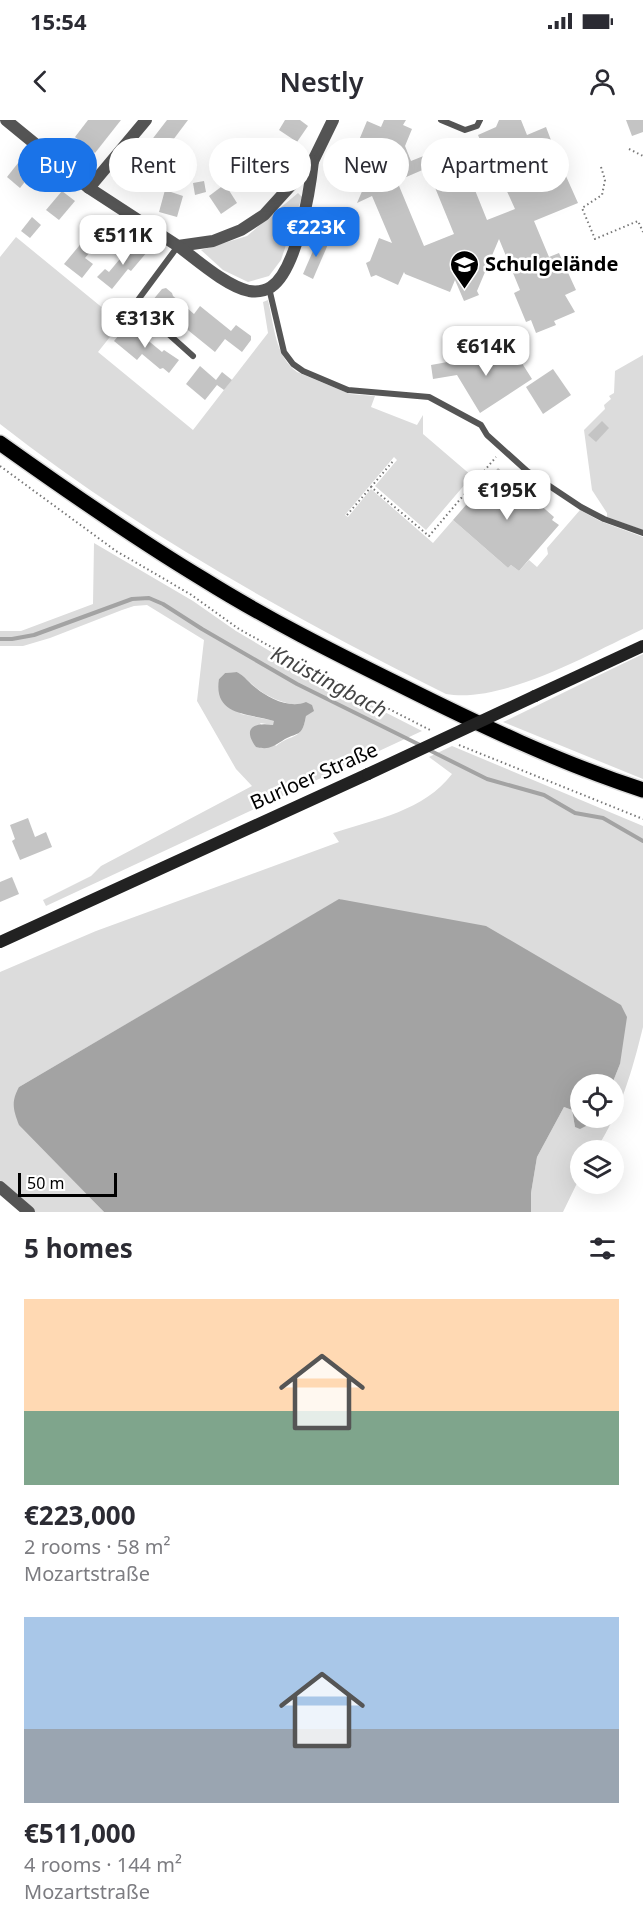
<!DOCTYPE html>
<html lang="en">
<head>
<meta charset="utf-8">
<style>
	body { margin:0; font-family:"Noto Sans",sans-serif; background:#f7f7f7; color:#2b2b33; height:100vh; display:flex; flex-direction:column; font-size:22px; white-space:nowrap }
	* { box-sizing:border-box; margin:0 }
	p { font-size:20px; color:#7c7c81 }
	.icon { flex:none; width:33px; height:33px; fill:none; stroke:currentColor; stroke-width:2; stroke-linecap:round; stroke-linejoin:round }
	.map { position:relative; height:1092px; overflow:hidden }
	.side { display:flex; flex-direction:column; background:#fff; flex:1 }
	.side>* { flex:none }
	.top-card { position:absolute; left:18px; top:18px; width:608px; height:54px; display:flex; gap:12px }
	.buttons { position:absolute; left:570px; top:954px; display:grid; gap:12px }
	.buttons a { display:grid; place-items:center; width:54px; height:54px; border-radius:50%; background:#fff; box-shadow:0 6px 24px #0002; font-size:30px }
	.scale { position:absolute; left:18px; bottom:15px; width:99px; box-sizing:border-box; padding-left:6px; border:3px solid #000; border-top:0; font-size:16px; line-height:21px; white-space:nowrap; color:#000; -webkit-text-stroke:4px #fff; paint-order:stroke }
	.price { position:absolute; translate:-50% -51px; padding:0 14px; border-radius:12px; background:#fff; color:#222; font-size:20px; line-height:39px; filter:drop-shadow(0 2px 3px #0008) }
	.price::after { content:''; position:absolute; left:50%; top:36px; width:18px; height:14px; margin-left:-9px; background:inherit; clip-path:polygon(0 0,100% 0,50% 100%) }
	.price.active { background:#1a73e8; color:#fff }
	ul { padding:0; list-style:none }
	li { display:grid; align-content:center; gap:12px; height:318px; padding:0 24px }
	li span { display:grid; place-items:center; height:186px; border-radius:0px; color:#555 }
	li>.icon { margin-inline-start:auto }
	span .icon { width:108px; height:108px; fill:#fffc; stroke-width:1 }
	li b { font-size:26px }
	h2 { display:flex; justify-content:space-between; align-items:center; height:72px; padding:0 24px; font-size:26px }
	.chip { padding:0 21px; border-radius:27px; background:#fff; box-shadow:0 6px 24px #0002; font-size:21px; line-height:54px }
	.chip.active { background:#1a73e8; color:#fff }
	.status { display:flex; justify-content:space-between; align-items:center; height:42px; padding:0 30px; background:#fff; direction:ltr }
	.status svg { height:16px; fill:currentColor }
	header { display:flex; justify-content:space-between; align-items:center; height:78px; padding:0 24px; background:#fff; font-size:27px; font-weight:600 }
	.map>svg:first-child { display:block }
	.green { fill:#dcdcdc; fill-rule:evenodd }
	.water { fill:#a3a3a3 }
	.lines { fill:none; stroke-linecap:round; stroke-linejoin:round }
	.stream { stroke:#a3a3a3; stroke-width:4 }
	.building { fill:#c4c4c4; fill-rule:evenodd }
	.primary-casing { stroke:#dbdbdb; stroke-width:18 }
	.path { stroke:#777; stroke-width:2; stroke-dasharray:1.5 3; stroke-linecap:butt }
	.lane { stroke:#555; stroke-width:6 }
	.street { stroke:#555; stroke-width:12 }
	.secondary { stroke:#222; stroke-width:12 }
	.primary { stroke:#000; stroke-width:15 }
	.secondary-bridge { stroke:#222; stroke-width:12 }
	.labels { text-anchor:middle; stroke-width:5; stroke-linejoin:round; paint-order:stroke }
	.poi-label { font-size:20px; font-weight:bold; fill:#000; stroke:#fff; text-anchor:start }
	.street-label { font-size:20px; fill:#000; stroke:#fff }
	.water-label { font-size:21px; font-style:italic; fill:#444; stroke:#fff }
</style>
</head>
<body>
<div class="status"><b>15:54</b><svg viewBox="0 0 49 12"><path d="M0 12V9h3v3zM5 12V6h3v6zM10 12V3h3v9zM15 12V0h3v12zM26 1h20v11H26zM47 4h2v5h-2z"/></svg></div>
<header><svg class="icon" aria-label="back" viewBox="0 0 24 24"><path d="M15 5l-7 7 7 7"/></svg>Nestly<svg class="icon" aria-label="person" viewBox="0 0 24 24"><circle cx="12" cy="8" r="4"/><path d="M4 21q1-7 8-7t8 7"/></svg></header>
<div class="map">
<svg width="643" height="1092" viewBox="0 0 643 1092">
	<rect width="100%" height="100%" fill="#fff"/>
	<!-- green -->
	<g class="green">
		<polygon points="298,73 302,77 281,140 269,156 248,162 223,150 201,130 247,116"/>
		<path d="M 16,117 L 121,203 L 98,232 L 193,310 L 268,213 L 263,182 L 268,180 C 274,205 275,236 297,252 L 350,274 L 375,276 L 371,287 L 417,305 L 423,295 L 423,314 L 472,356 L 426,410 L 375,366 L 397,340 L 394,337 L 345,395 L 348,397 L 371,369 L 433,423 L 453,400 L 508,448 L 511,445 L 519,451 L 529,440 L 537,447 L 548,434 L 547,428 L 580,390 L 600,401 L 643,417 L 643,509 C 591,533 503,584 446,574 C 290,496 138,412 0,304 L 0,137 Z"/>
		<polygon points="643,235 643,410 607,397 607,393 592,370 584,310 605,289 604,285 611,279 609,276 614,273 615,251"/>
		<path d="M 94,423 L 193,481 L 236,511 L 302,550 L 422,611 L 46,786 L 43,780 L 91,756 L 101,746 L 252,666 L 236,649 L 197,581 L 204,520 L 147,485 L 134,486 L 122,490 L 50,518 L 23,526 L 0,526 L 0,511 L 21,511 L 93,484 ZM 237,552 C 244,556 249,562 255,567 C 267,577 284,584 299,585 L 306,596 C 302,621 292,613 276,626 L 260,603 L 273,605 L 275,601 L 241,594 L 219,559 L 225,553 Z"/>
		<path d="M 643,534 L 643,659 L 503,602 C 550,580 596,556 643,534 Z"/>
		<path d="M 452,626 L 643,706 L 643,907 C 632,952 621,990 596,1030 L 580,1030 L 580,1057 L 563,1092 L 531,1092 L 531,1073 L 537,1037 L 564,987 L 572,990 L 575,1007 L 590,1004 L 598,998 L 614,998 L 612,964 L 620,944 L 340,779 L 19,967 L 55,1041 L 104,1092 L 35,1092 L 0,1061 L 0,852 L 96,811 L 339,722 L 333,713 C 376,699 424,691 452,654 L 429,637 Z"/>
	</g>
	<!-- water -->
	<g class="water">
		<path d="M 237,552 C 245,556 249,563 256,568 C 268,578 290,589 306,582 L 312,585 L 314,591 L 306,596 C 302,619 297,611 282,621 C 272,627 268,630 256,627 C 242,608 254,602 273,605 L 274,601 C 249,593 213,597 219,559 L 225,553 Z"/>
		<path d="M 339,779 L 486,806 L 621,885 L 627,897 L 620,944 L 612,964 L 580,964 L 580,998 L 598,998 L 590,1004 L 580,1009 L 575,1007 L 572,990 L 564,987 L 537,1037 L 531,1073 L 531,1092 L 104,1092 L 19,1005 C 13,989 11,982 19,967 Z"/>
	</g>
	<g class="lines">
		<!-- stream -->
		<g class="stream">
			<polyline points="0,519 12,519 34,515 132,479 149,478 163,484 202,509 297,564 422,626"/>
			<polyline points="429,630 487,659 544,675 575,693 603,698 643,721"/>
		</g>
	</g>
	<!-- building -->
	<g class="building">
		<polygon points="88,0 121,0 95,33 75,17"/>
		<polygon points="167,0 188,0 167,28 162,24 155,33 147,26"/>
		<polygon points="285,0 300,0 308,6 297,22 279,10"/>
		<path d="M 384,0 L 406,0 L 403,5 L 412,9 L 405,26 L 411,41 L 456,23 L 487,100 L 515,89 L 505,67 L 501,69 L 490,45 L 481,41 L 485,32 L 478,15 L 496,7 L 499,0 L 521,0 L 527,15 L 546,7 L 557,36 L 578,83 L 534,101 L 549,137 L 559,133 L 576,170 L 565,175 L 575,192 L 554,201 L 556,205 L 536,213 L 531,200 L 526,202 L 514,173 L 520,170 L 499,119 L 477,171 L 479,175 L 464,181 L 455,160 L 450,172 L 405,154 L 404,152 L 398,165 L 376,155 L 371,157 L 366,143 L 370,141 L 379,118 L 392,123 L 372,76 L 357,83 L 378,34 L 357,25 L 367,1 L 381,7 ZM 427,48 L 454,114 L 424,126 L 397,61 Z"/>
		<polygon points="626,0 643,0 643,12 632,16"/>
		<polygon points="232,19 255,40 262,33 279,48 266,62 244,41 238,48 227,38 232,32 226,29"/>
		<polygon points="128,37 141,47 125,67 112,57"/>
		<polygon points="22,38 35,49 20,68 7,57"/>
		<polygon points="204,61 206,72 195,75 193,63"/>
		<polygon points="225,64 237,83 221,94 209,76"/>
		<polygon points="165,70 183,76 177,97 159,92"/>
		<polygon points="62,71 75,81 59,100 46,90"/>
		<polygon points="32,97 41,105 30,118 21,111"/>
		<polygon points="96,99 109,110 85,138 93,144 82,158 64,144 84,120 81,118"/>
		<polygon points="319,117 329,122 313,159 303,154"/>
		<polygon points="134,122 147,132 131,151 128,149 112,169 97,157 105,149 109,152"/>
		<polygon points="166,168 172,173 173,176 194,194 200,186 231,211 236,205 251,216 251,220 242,232 225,219 215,232 152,181 162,169"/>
		<polygon points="128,204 162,232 164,230 179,240 169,253 163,248 160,249 142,234 137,240 114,221"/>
		<polygon points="513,229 532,259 480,293 457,255 433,259 431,245 486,235 491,243"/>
		<polygon points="200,246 216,260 222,252 232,260 224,270 217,265 205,280 186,264"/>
		<polygon points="553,249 571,275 543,294 526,267"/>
		<polygon points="602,301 609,308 596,322 588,315"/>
		<polygon points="498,348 554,397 552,400 559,405 519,451 511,445 508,448 453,400"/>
		<polygon points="28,698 35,717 46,712 52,727 20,740 12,721 15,719 10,705"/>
		<polygon points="12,757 19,774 0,782 0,762"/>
	</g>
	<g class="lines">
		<defs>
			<path id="primary" d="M 0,323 C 66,370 133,417 203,459 C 267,499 335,533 402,566 C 480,605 560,643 643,670"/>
		</defs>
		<!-- primary casing -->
		<use href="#primary" class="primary-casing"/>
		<!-- path -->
		<g class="path">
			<polyline points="629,29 643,36"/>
			<polyline points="601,47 605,60 602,75 582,88 595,119 638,101 643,112"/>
			<polyline points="0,346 116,431 190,474 239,509 309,548 430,610"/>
			<polyline points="371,367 394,340"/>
			<polyline points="347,395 371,367 429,416 496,337"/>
			<polyline points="459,625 643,699"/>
		</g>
		<!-- lane -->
		<g class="lane">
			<polyline points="441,0 465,10 477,6 480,0"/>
			<polyline points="178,126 135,184 193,236"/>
			<polyline points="269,168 284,232 293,244 303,251 348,270 429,277 481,305 487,315 527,351 581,387 604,399 643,413"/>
		</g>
		<!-- street -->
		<g class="street">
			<polyline points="6,0 89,68 178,126 213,121 241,110 264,95 313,41 333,0"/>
			<polyline points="89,68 146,0"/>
			<path d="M 178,126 C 197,140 226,166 249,171 C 256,172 265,171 271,167 C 297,150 310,70 313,41"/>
			<polyline points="0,1067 29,1092"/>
		</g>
		<!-- secondary -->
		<g class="secondary">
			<polyline points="535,576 643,526"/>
			<polyline points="0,822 368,654"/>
		</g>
		<!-- primary -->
		<use href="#primary" class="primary"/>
		<!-- secondary-bridge -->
		<polyline class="secondary-bridge" points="368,654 535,576"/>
	</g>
	<!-- icons -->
	<defs>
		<symbol id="school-pin" viewBox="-11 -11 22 30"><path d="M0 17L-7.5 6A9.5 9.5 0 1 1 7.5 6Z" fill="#000" stroke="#fff"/><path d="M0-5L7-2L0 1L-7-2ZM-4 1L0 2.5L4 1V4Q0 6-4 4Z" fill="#fff"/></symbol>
	</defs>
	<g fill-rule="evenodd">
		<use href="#school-pin" x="448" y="128" width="33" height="45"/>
	</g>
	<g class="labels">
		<!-- poi labels -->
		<g class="poi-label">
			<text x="485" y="151">Schulgelände</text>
		</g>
		<!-- street labels -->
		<g class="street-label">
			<text transform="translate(314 656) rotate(-24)" y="7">Burloer Straße</text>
		</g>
		<!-- water labels -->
		<g class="water-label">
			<text transform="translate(329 562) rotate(28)" y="7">Knüstingbach</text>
		</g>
	</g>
</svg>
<div class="buttons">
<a><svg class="icon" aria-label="locate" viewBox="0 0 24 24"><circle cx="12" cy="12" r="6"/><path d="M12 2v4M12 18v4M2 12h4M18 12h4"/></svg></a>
<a><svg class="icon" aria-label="layers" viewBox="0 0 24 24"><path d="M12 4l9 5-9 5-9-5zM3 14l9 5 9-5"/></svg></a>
</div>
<div class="scale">50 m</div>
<b class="price active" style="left:316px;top:138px">€223K</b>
<b class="price" style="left:123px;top:146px">€511K</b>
<b class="price" style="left:145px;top:229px">€313K</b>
<b class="price" style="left:486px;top:257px">€614K</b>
<b class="price" style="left:507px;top:401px">€195K</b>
<div class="top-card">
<a class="chip active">Buy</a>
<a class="chip">Rent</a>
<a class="chip">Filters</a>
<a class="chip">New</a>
<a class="chip">Apartment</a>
</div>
</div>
<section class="side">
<h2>5 homes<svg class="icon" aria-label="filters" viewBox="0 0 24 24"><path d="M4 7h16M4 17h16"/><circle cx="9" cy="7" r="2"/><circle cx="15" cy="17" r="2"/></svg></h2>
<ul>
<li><span style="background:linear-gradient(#ffd9b3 60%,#7fa58c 0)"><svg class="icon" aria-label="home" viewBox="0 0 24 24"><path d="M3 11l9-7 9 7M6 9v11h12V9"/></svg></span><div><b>€223,000</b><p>2 rooms · 58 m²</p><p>Mozartstraße</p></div></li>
<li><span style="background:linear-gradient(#a9c7e8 60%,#9aa5b1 0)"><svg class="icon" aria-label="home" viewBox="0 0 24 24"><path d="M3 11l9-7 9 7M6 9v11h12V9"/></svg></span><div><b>€511,000</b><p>4 rooms · 144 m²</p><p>Mozartstraße</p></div></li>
</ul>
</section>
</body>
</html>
